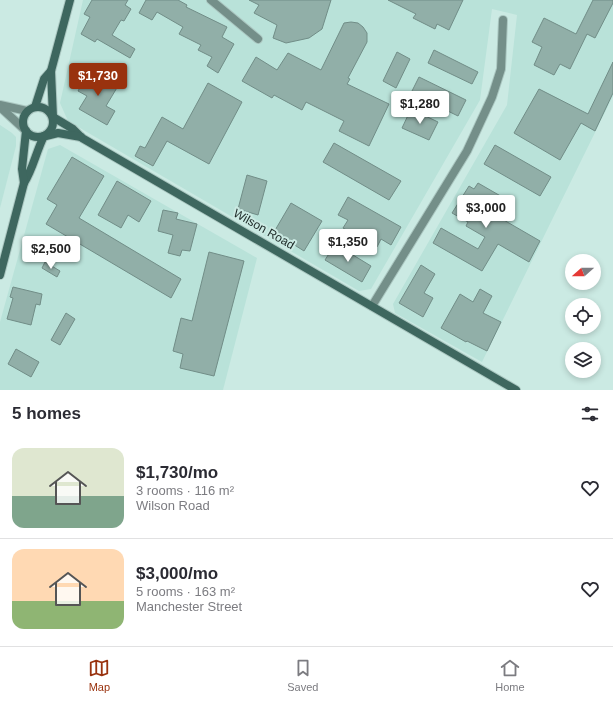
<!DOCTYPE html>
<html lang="en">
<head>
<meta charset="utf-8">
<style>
	body { margin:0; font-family:Arial,sans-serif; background:#f2f2f3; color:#2b2b33; height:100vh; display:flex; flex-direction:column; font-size:15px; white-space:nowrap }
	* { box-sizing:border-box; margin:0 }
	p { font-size:13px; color:#7c7c81 }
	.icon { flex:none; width:22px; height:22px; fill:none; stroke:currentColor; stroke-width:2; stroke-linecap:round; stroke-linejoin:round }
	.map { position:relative; height:390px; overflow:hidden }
	.drawer { display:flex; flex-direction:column; background:#fff; flex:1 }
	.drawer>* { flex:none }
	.needle { width:26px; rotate:249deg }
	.controls { position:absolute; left:565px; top:254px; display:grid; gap:8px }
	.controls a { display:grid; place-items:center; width:36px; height:36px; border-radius:50%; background:#fff; box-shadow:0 2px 6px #0003; font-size:20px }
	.price { position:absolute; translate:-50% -34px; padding:0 9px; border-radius:4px; background:#fff; color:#222; font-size:13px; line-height:26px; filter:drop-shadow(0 1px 2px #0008) }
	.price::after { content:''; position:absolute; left:50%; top:24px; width:12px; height:9px; margin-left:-6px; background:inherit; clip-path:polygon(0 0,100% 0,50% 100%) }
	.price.selected { background:#99320e; color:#fff }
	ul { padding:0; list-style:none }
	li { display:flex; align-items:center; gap:12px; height:100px; padding:0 12px }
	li+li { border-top:1px solid #e1e1e2 }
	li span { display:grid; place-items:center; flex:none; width:112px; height:80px; border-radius:12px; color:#555 }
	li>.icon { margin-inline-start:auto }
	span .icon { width:48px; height:48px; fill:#fffc; stroke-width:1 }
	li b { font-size:17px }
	h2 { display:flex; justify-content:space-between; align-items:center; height:48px; padding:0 12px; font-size:17px }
	.dock { display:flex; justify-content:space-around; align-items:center; height:56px; border-top:1px solid #e1e1e2; background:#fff; font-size:11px; color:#7c7c81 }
	.dock a { display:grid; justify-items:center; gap:2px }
	.dock .selected { color:#99320e }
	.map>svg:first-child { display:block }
	.built { fill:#b9e2d9 }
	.building { fill:#91afa8; stroke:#718d87 }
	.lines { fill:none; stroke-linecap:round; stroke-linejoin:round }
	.street-casing { stroke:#abc7c1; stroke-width:10 }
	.secondary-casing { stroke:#abc7c1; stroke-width:10 }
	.street { stroke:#748f89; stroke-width:8 }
	.secondary { stroke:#3e675f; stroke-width:8 }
	.labels { text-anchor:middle; stroke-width:4; stroke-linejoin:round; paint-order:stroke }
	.street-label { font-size:12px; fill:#1b2725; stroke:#cbeae3 }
</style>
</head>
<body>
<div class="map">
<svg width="613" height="390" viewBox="0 0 613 390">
	<rect width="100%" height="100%" fill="#cbeae3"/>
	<!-- built -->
	<g class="built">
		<polygon points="83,0 613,0 613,96 482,362 395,313 393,304 507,105 517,15 492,9 480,100 371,289 359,291 68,121 60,103"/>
		<polygon points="0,125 12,133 16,137 16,146 0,208"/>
		<polygon points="60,145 257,258 223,390 0,390 0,322 48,149"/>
	</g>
	<!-- building -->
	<g class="building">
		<polygon points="92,0 128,0 125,5 131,9 124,21 121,20 112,35 135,49 130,58 97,39 95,42 81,34 90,17 84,14"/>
		<polygon points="146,0 178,0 187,5 186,7 227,27 222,37 234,44 218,73 207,66 212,57 198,50 201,45 179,34 183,27 157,12 152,20 139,13"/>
		<polygon points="249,0 331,0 322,29 309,38 286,43 273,38 277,25 254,13 259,5"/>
		<polygon points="388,0 463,0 449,30 437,24 435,29 413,18 416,14"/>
		<polygon points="593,0 613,0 613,3 595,38 587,34 570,69 560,64 554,75 534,65 542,47 532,42 544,18 576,34"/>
		<polygon points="351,22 358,23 363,27 367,33 367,42 348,78 350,79 347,84 389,104 369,146 339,131 344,121 306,102 302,110 274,95 272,98 242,81 256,57 277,70 288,53 321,70 344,23"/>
		<polygon points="434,50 478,72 472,84 428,63"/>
		<polygon points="397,52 410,59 396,88 383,81"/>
		<polygon points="613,62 613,93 595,131 581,123 560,160 514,133 539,89 588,114"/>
		<polygon points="90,70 118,86 106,106 115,111 107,125 79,109 87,96 78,91"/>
		<polygon points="419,77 466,100 458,116 411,93"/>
		<polygon points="208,83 242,102 209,164 167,141 153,166 135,156 140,146 145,148 162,117 183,129"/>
		<polygon points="411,109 438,122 429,140 402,128"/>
		<polygon points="334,143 401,181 389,200 323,162"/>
		<polygon points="495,145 551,177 540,196 484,164"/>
		<polygon points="72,157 104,176 79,218 181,279 171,298 46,224 57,205 47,199"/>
		<polygon points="247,175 267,181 258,215 238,209"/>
		<polygon points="117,181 151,201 139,222 128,215 121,228 98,215"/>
		<polygon points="478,183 511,202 502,219 540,241 529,262 498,244 482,271 433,243 441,228 478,249 485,237 466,226 468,222 452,213 469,186 474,189"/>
		<polygon points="348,197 401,227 391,245 381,239 377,247 343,228 348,220 338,215"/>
		<polygon points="291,203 322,221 304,251 274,232"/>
		<polygon points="163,210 178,213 176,219 197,224 190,251 182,250 180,256 168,253 173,235 158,231"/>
		<polygon points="335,244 371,266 362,282 325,260"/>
		<polygon points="209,252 244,261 214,376 180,368 183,354 173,351 181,318 192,321"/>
		<polygon points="45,262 60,271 57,277 42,268"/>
		<polygon points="421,265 435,274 424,293 433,298 423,317 399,303"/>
		<polygon points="13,287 42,294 40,305 36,304 31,325 7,319 13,298 10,297"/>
		<polygon points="480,289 492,296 483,313 501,322 487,351 467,341 466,342 441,328 460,294 473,302"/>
		<polygon points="66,313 75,319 60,345 51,340"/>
		<polygon points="16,349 39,362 31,377 8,364"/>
	</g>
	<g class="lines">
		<defs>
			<g id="street">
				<polyline points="211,0 258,39"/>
				<polyline points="0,105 27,111"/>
				<polyline points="0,107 24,129"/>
				<polyline points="372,306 467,151 492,97 501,69 503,20"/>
			</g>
			<g id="secondary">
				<circle cx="38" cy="122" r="15"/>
				<polyline points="35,107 44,79 51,71"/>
				<polyline points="53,117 73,129 82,138 516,390"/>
				<polyline points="53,117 51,71 70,0"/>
				<polyline points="46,136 58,133 81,137"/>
				<path d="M 24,183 C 33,169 36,152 44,136"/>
				<polyline points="0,275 24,183 22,169 26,131"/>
			</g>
		</defs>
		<!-- street casing -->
		<use href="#street" class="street-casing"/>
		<!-- secondary casing -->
		<use href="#secondary" class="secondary-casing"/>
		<!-- street -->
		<use href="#street" class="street"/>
		<!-- secondary -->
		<use href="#secondary" class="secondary"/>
	</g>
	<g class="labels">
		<!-- street labels -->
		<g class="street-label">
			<text transform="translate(264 229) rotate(30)" y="4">Wilson Road</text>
		</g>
	</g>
</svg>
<div class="controls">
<a><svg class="needle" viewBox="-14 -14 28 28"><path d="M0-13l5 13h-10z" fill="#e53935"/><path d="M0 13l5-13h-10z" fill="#7c7c81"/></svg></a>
<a><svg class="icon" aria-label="locate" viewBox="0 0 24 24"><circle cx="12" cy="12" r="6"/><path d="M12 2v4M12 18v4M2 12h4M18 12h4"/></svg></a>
<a><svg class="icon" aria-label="layers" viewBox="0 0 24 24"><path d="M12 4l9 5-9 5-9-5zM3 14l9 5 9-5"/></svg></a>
</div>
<b class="price selected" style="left:98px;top:97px">$1,730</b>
<b class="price" style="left:420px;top:125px">$1,280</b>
<b class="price" style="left:486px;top:229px">$3,000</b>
<b class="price" style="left:348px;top:263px">$1,350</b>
<b class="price" style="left:51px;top:270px">$2,500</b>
</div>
<section class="drawer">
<h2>5 homes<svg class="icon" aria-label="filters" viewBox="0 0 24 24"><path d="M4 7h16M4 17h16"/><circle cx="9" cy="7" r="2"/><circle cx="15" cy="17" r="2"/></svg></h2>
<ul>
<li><span style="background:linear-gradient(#dfe7d0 60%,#7fa58c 0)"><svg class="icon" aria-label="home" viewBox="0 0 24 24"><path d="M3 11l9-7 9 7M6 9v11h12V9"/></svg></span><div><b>$1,730/mo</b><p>3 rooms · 116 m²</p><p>Wilson Road</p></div><svg class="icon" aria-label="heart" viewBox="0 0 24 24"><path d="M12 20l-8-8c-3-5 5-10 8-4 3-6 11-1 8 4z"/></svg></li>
<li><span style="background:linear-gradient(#ffd9b3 65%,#8fb573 0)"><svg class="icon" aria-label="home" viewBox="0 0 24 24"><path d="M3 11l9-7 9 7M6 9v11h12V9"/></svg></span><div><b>$3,000/mo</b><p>5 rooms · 163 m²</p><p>Manchester Street</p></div><svg class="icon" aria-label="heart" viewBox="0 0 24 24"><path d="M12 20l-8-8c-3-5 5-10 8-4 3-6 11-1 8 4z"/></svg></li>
</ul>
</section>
<nav class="dock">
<a class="selected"><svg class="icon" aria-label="map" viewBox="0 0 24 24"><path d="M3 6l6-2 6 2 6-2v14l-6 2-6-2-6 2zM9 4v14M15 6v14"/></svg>Map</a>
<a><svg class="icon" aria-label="saved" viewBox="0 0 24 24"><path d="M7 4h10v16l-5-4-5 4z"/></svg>Saved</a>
<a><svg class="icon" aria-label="home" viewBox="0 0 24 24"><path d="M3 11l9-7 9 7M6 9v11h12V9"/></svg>Home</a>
</nav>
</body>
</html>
